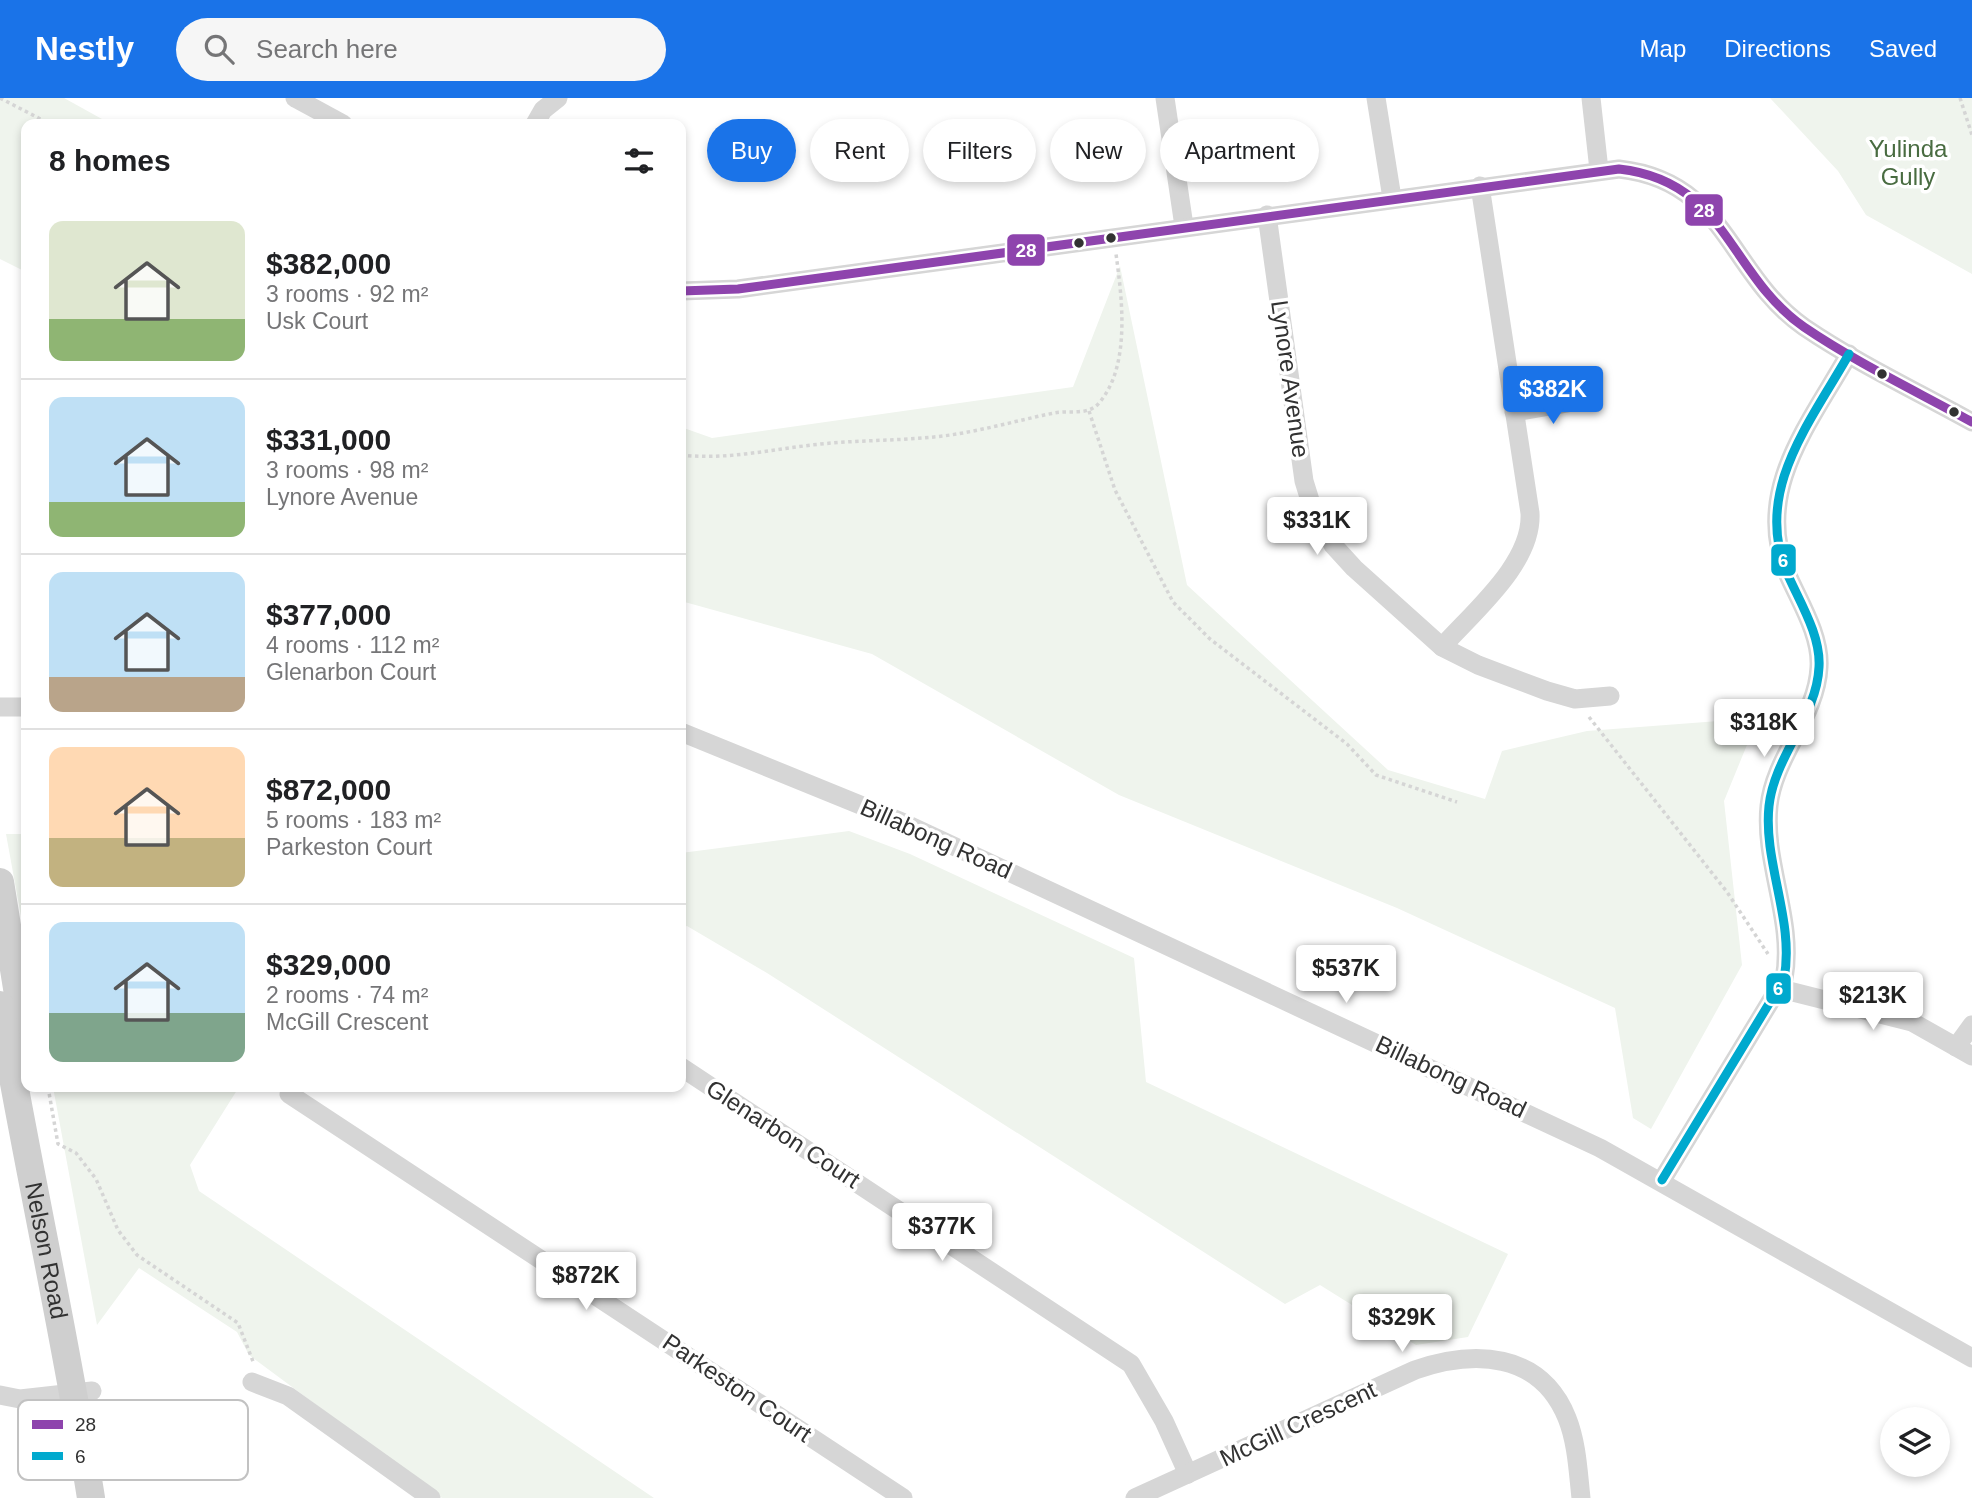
<!DOCTYPE html>
<html lang="en">
<head>
<meta charset="utf-8">
<style>
	body { margin:0; font-family:Helvetica,sans-serif; background:#f6f6f6; color:#202124; height:100vh; display:flex; flex-direction:column; font-size:26px; white-space:nowrap }
	* { box-sizing:border-box; margin:0 }
	p { font-size:23px; color:#757577 }
	.icon { flex:none; width:38px; height:38px; fill:none; stroke:currentColor; stroke-width:2; stroke-linecap:round; stroke-linejoin:round }
	.map { position:relative; flex:1; overflow:hidden }
	.panel { position:absolute; left:21px; top:21px; width:665px; height:973px; display:flex; flex-direction:column; background:#fff; border-radius:14px; box-shadow:0 4px 10px #0003 }
	.panel>* { flex:none }
	.banner { position:absolute; left:707px; top:21px; width:665px; height:63px; display:flex; gap:14px }
	.buttons { position:absolute; left:1880px; top:1309px; display:grid; gap:14px }
	.buttons a { display:grid; place-items:center; width:70px; height:70px; border-radius:50%; background:#fff; box-shadow:0 4px 10px #0003; font-size:35px }
	.price { position:absolute; translate:-50% -60px; padding:0 16px; border-radius:7px; background:#fff; color:#222; font-size:23px; line-height:46px; filter:drop-shadow(0 2px 4px #0008) }
	.price::after { content:''; position:absolute; left:50%; top:42px; width:21px; height:16px; margin-left:-10px; background:inherit; clip-path:polygon(0 0,100% 0,50% 100%) }
	.price.active { background:#1a73e8; color:#fff }
	ul { padding:0; list-style:none }
	li { display:flex; align-items:center; gap:21px; height:175px; padding:0 28px }
	li+li { border-top:2px solid #e0e0e0 }
	li span { display:grid; place-items:center; flex:none; width:196px; height:140px; border-radius:14px; color:#555 }
	li>.icon { margin-inline-start:auto }
	span .icon { width:84px; height:84px; fill:#fffc; stroke-width:1 }
	li b { font-size:30px }
	h2 { display:flex; justify-content:space-between; align-items:center; height:84px; padding:0 28px; font-size:30px }
	.chip { padding:0 24px; border-radius:32px; background:#fff; box-shadow:0 4px 10px #0003; font-size:24px; line-height:63px }
	.chip.active { background:#1a73e8; color:#fff }
	header { display:flex; align-items:center; gap:42px; box-sizing:border-box; height:98px; padding:0 35px; background:#1a73e8; color:#fff }
	header strong { font-size:33px }
	nav { display:flex; gap:38px; margin-inline-start:auto; font-size:24px }
	.search { width:490px; height:63px; background:#f6f6f6; display:flex; align-items:center; gap:18px; box-sizing:border-box; padding:0 24px; border-radius:38px; color:#757577; font-size:26px }
	.map>svg:first-child { display:block }
	.green { fill:#eff4ed }
	.lines { fill:none; stroke-linecap:round; stroke-linejoin:round }
	.path { stroke:#d5d5d5; stroke-width:3.5; stroke-dasharray:3.5 3.5; stroke-linecap:butt }
	.minor { stroke:#d6d6d6; stroke-width:19 }
	.secondary { stroke:#cfcfcf; stroke-width:28 }
	.bus-1-casing { stroke:#fff; stroke-width:14 }
	.bus-2-casing { stroke:#fff; stroke-width:14 }
	.bus-1 { stroke:#8e44ad; stroke-width:9 }
	.bus-2 { stroke:#00a9ce; stroke-width:9 }
	.bus-dot { fill:#323232; stroke:#fff; stroke-width:2.5 }
	.labels { text-anchor:middle; stroke-width:7; stroke-linejoin:round; paint-order:stroke }
	.park-label { font-size:24px; fill:#496c41; stroke:#fff }
	.street-label { font-size:24px; fill:#323232; stroke:#fff }
	.key { fill:#fff; stroke:#c2c2c2; stroke-width:2 }
	.key-label { font-size:19px; fill:#323232 }
	.line-badge { stroke:#fff; stroke-width:2.5 }
	.badge-label { font-size:19px; text-anchor:middle; font-weight:bold; fill:#fff }
</style>
</head>
<body>
<header>
<strong>Nestly</strong>
<div class="search"><svg class="icon" aria-label="search" viewBox="0 0 24 24"><circle cx="10" cy="10" r="6"/><path d="M15 15l6 6"/></svg>Search here</div>
<nav><a>Map</a><a>Directions</a><a>Saved</a></nav>
</header>
<div class="map">
<svg width="1972" height="1400" viewBox="0 0 1972 1400">
	<rect width="100%" height="100%" fill="#fff"/>
	<!-- green -->
	<g class="green">
		<polygon points="0,0 64,0 111,26 26,26 26,174 0,161"/>
		<polygon points="1770,0 1972,0 1972,176 1866,117 1838,73"/>
		<polygon points="1120,168 1187,487 1388,672 1485,701 1502,653 1587,633 1758,620 1724,703 1742,867 1651,1031 1633,1020 1615,910 1397,810 1119,697 872,556 681,503 681,329 712,340 1073,289"/>
		<polygon points="849,733 910,756 1134,860 1146,984 1508,1156 1468,1239 1416,1247 1320,1187 1285,1206 767,875 687,828 681,830 681,755"/>
		<polygon points="6,736 26,736 26,846"/>
		<polygon points="53,989 239,989 190,1067 199,1093 654,1400 442,1400 249,1257 237,1234 139,1170 97,1227"/>
	</g>
	<g class="lines">
		<!-- path -->
		<g class="path">
			<polyline points="0,0 50,26"/>
			<polyline points="1960,0 1972,37"/>
			<polyline points="1089,313 1115,392 1173,504 1210,541 1347,646 1376,677 1457,704"/>
			<path d="M 681,357 C 726,362 768,352 812,347 C 853,342 894,343 934,339 C 975,335 1014,323 1054,315 C 1069,312 1088,318 1099,305 C 1131,268 1122,200 1116,156"/>
			<polyline points="1589,619 1727,794 1768,856"/>
			<polyline points="48,989 58,1046 76,1055 96,1081 118,1132 137,1157 238,1225 254,1266"/>
		</g>
		<!-- minor -->
		<g class="minor">
			<polyline points="295,0 343,26"/>
			<polyline points="1165,0 1184,128"/>
			<polyline points="1376,0 1392,100"/>
			<polyline points="1591,0 1599,72"/>
			<polyline points="535,26 543,12 558,0"/>
			<polyline points="1267,117 1304,383 1313,412 1333,447 1354,470 1442,549 1478,567 1547,593 1575,601 1610,598"/>
			<path d="M 681,193 L 738,191 L 1619,71 C 1727,83 1728,176 1804,229 C 1857,265 1916,293 1972,324"/>
			<polyline points="1514,314 1585,302"/>
			<path d="M 1442,549 C 1473,514 1533,465 1530,415 L 1480,88"/>
			<polyline points="0,609 26,609"/>
			<polyline points="681,634 902,724 1600,1050 1972,1260"/>
			<polyline points="1781,891 1912,924 1972,958"/>
			<polyline points="1956,949 1972,927"/>
			<polyline points="681,969 1131,1266 1164,1323 1188,1376"/>
			<polyline points="289,996 903,1400"/>
			<path d="M 1662,1082 L 1784,881 C 1795,823 1763,765 1769,708 C 1774,659 1817,618 1819,569 C 1821,537 1799,503 1787,475 C 1753,393 1810,325 1849,256"/>
			<polyline points="252,1284 288,1298 431,1400"/>
			<polyline points="0,1297 20,1301 92,1293"/>
			<path d="M 1135,1400 L 1415,1272 C 1473,1252 1540,1253 1567,1320 C 1577,1345 1578,1373 1581,1400"/>
		</g>
		<!-- secondary -->
		<g class="secondary">
			<polyline points="0,784 25,940"/>
			<path id="s1" d="M 0,907 C 28,1072 65,1235 91,1400"/>
		</g>
		<defs>
			<path id="bus-1" d="M 681,193 L 738,191 L 1619,71 C 1727,83 1728,176 1804,229 C 1857,265 1916,293 1972,324"/>
			<path id="bus-2" d="M 1662,1082 L 1784,881 C 1795,823 1763,765 1769,708 C 1774,659 1817,618 1819,569 C 1821,537 1799,503 1787,475 C 1753,393 1810,325 1849,256"/>
		</defs>
		<!-- bus-1 casing -->
		<use href="#bus-1" class="bus-1-casing"/>
		<!-- bus-2 casing -->
		<use href="#bus-2" class="bus-2-casing"/>
		<!-- bus-1 -->
		<use href="#bus-1" class="bus-1"/>
		<!-- bus-2 -->
		<use href="#bus-2" class="bus-2"/>
	</g>
	<!-- markers -->
	<g class="bus-dot">
		<circle cx="1111" cy="140" r="6"/>
		<circle cx="1079" cy="145" r="6"/>
		<circle cx="1882" cy="276" r="6"/>
		<circle cx="1954" cy="314" r="6"/>
	</g>
	<g class="labels">
		<!-- park labels -->
		<g class="park-label">
			<text x="1908" y="59">Yulinda<tspan x="1908" dy="28">Gully</tspan></text>
		</g>
		<!-- street labels -->
		<g class="street-label">
			<text transform="translate(1290 281) rotate(82)" y="8">Lynore Avenue</text>
			<text transform="translate(936 741) rotate(24)" y="8">Billabong Road</text>
			<text transform="translate(1451 979) rotate(25)" y="8">Billabong Road</text>
			<text transform="translate(783 1036) rotate(33)" y="8">Glenarbon Court</text>
			<text dy="8" stroke="none"><textPath href="#s1" startOffset="250">Nelson Road</textPath></text>
			<text transform="translate(737 1290) rotate(34)" y="8">Parkeston Court</text>
			<text transform="translate(1298 1326) rotate(-25)" y="8">McGill Crescent</text>
		</g>
	</g>
	<!-- legend -->
	<rect x="18" y="1302" width="230" height="80" rx="10" class="key"/>
	<rect x="32" y="1322" width="31" height="9" fill="#8e44ad"/>
	<rect x="32" y="1354" width="31" height="8" fill="#00a9ce"/>
	<g class="key-label">
		<text x="75" y="1333">28</text>
		<text x="75" y="1365">6</text>
	</g>
	<g class="line-badge">
		<rect x="1684" y="95" width="40" height="34" rx="7" fill="#8e44ad"/>
		<rect x="1006" y="135" width="40" height="34" rx="7" fill="#8e44ad"/>
		<rect x="1770" y="445" width="27" height="34" rx="7" fill="#00a9ce"/>
		<rect x="1765" y="874" width="27" height="33" rx="7" fill="#00a9ce"/>
	</g>
	<g class="badge-label">
		<text x="1704" y="119">28</text>
		<text x="1026" y="159">28</text>
		<text x="1783" y="469">6</text>
		<text x="1778" y="897">6</text>
	</g>
</svg>
<div class="buttons">
<a><svg class="icon" aria-label="layers" viewBox="0 0 24 24"><path d="M12 4l9 5-9 5-9-5zM3 14l9 5 9-5"/></svg></a>
</div>
<b class="price active" style="left:1553px;top:328px">$382K</b>
<b class="price" style="left:1317px;top:459px">$331K</b>
<b class="price" style="left:1764px;top:661px">$318K</b>
<b class="price" style="left:1346px;top:907px">$537K</b>
<b class="price" style="left:1873px;top:934px">$213K</b>
<b class="price" style="left:942px;top:1165px">$377K</b>
<b class="price" style="left:586px;top:1214px">$872K</b>
<b class="price" style="left:1402px;top:1256px">$329K</b>
<div class="banner">
<a class="chip active">Buy</a>
<a class="chip">Rent</a>
<a class="chip">Filters</a>
<a class="chip">New</a>
<a class="chip">Apartment</a>
</div>
<section class="panel">
<h2>8 homes<svg class="icon" aria-label="filters" viewBox="0 0 24 24"><path d="M4 7h16M4 17h16"/><circle cx="9" cy="7" r="2"/><circle cx="15" cy="17" r="2"/></svg></h2>
<ul>
<li><span style="background:linear-gradient(#dfe7d0 70%,#8fb573 0)"><svg class="icon" aria-label="home" viewBox="0 0 24 24"><path d="M3 11l9-7 9 7M6 9v11h12V9"/></svg></span><div><b>$382,000</b><p>3 rooms · 92 m²</p><p>Usk Court</p></div></li>
<li><span style="background:linear-gradient(#bfe0f5 75%,#8fb573 0)"><svg class="icon" aria-label="home" viewBox="0 0 24 24"><path d="M3 11l9-7 9 7M6 9v11h12V9"/></svg></span><div><b>$331,000</b><p>3 rooms · 98 m²</p><p>Lynore Avenue</p></div></li>
<li><span style="background:linear-gradient(#bfe0f5 75%,#b9a48a 0)"><svg class="icon" aria-label="home" viewBox="0 0 24 24"><path d="M3 11l9-7 9 7M6 9v11h12V9"/></svg></span><div><b>$377,000</b><p>4 rooms · 112 m²</p><p>Glenarbon Court</p></div></li>
<li><span style="background:linear-gradient(#ffd9b3 65%,#c2b280 0)"><svg class="icon" aria-label="home" viewBox="0 0 24 24"><path d="M3 11l9-7 9 7M6 9v11h12V9"/></svg></span><div><b>$872,000</b><p>5 rooms · 183 m²</p><p>Parkeston Court</p></div></li>
<li><span style="background:linear-gradient(#bfe0f5 65%,#7fa58c 0)"><svg class="icon" aria-label="home" viewBox="0 0 24 24"><path d="M3 11l9-7 9 7M6 9v11h12V9"/></svg></span><div><b>$329,000</b><p>2 rooms · 74 m²</p><p>McGill Crescent</p></div></li>
</ul>
</section>
</div>
</body>
</html>
